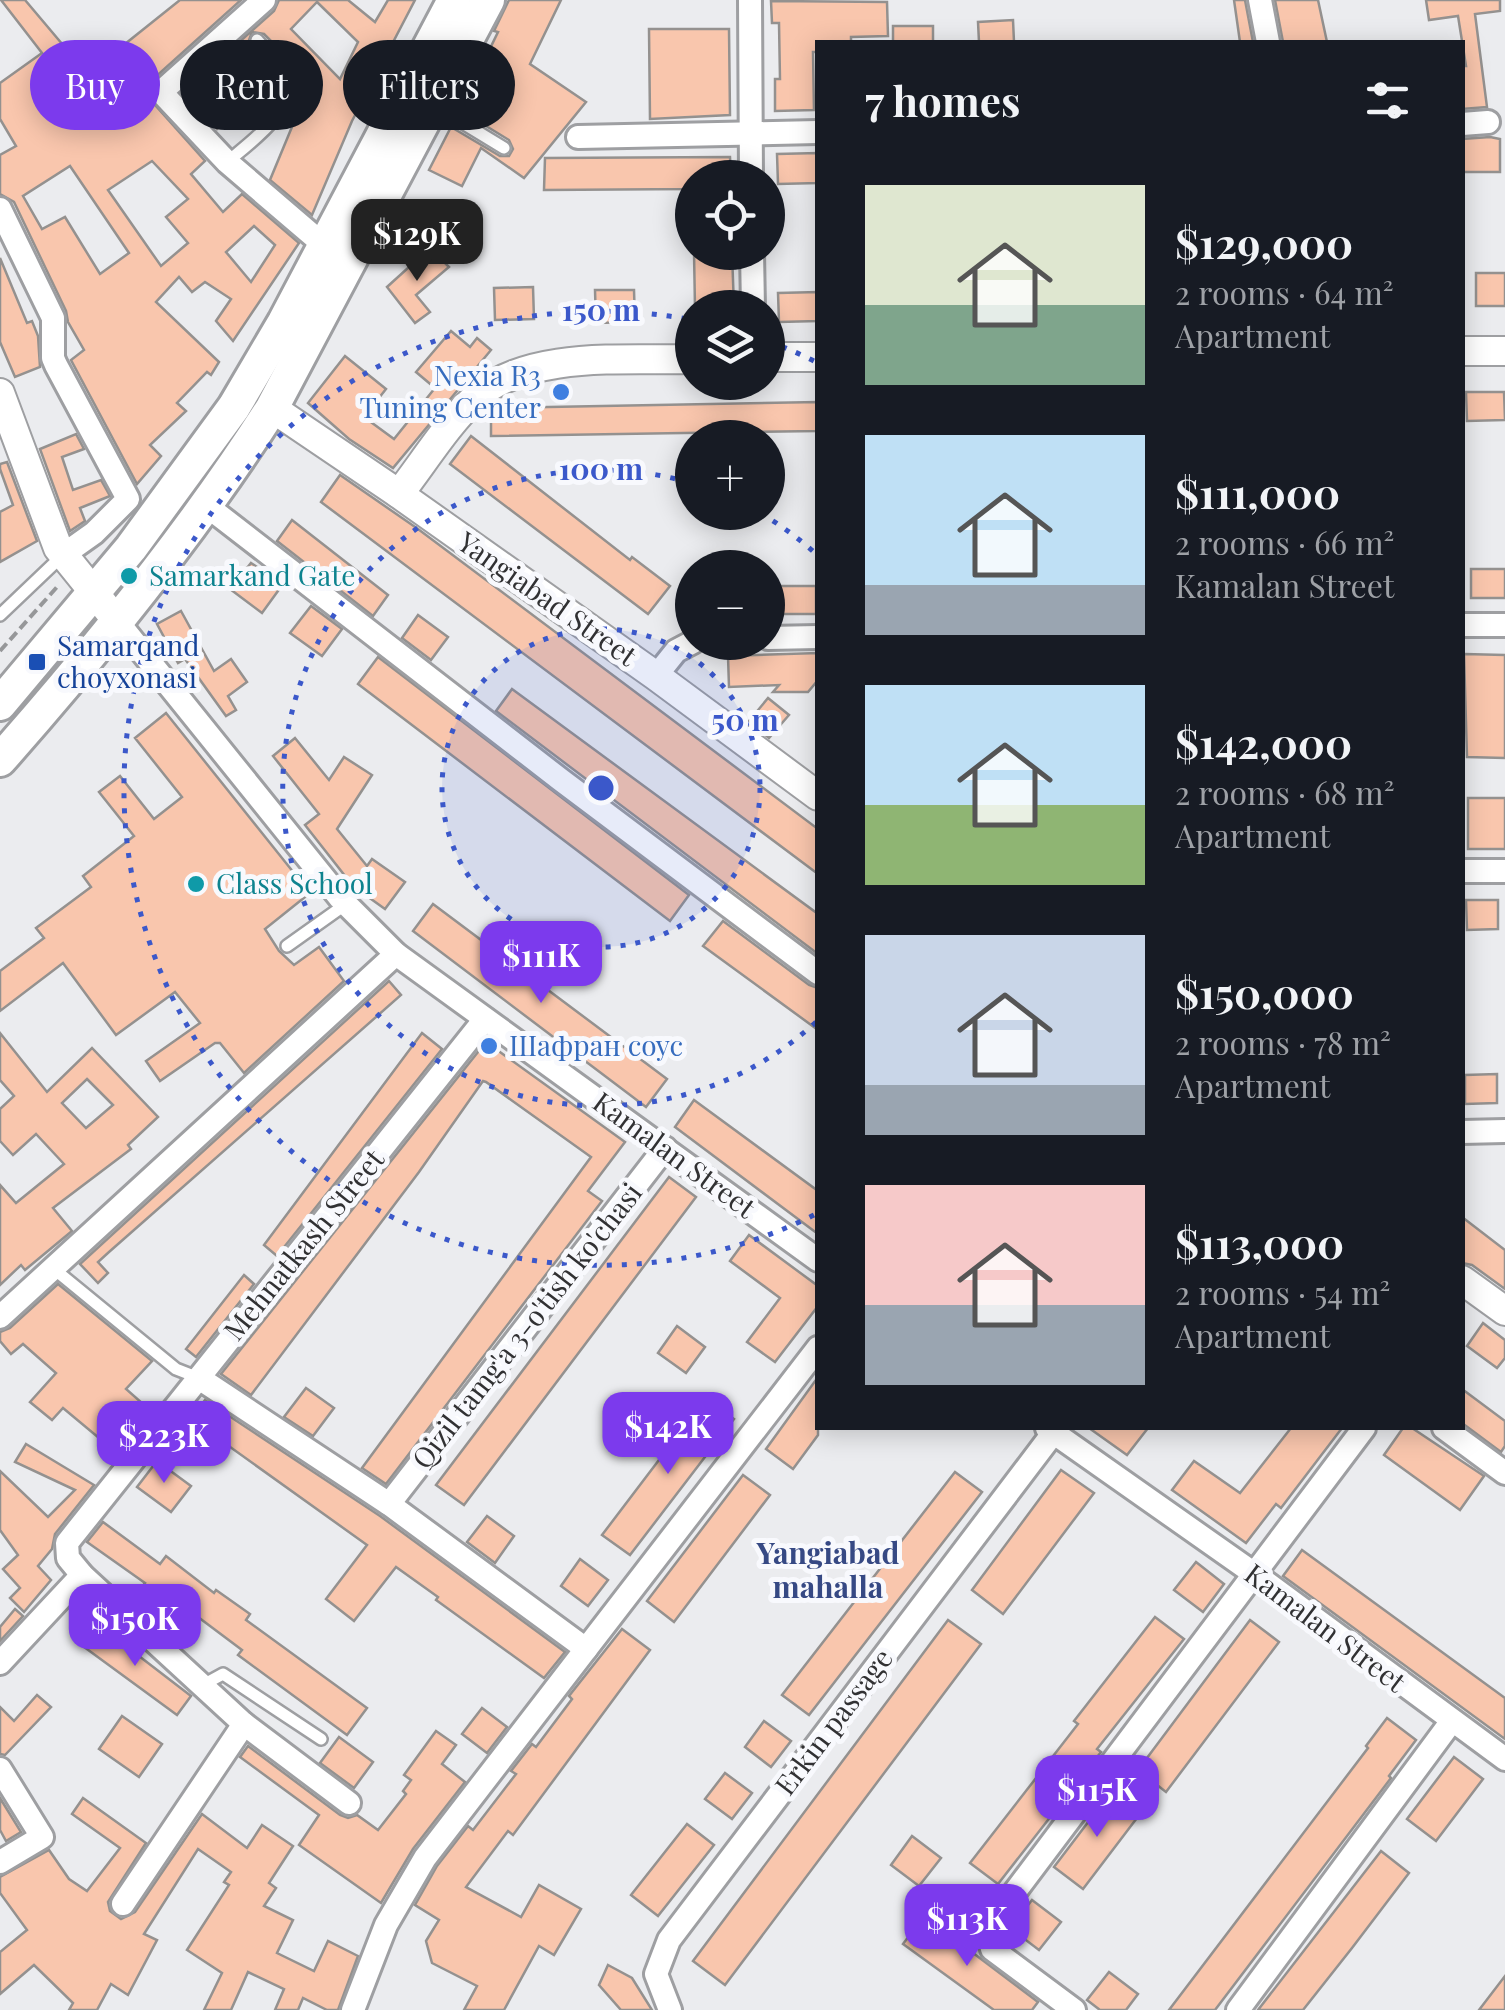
<!DOCTYPE html>
<html lang="en">
<head>
<meta charset="utf-8">
<style>
	body { margin:0; font-family:"Playfair Display",serif; background:#20242c; color:#f1f3f6; height:100vh; display:flex; flex-direction:column; font-size:38px; white-space:nowrap }
	* { box-sizing:border-box; margin:0 }
	p { font-size:32px; color:#9ea1a6 }
	.icon { flex:none; width:55px; height:55px; fill:none; stroke:currentColor; stroke-width:2; stroke-linecap:round; stroke-linejoin:round }
	.map { position:relative; flex:1; overflow:hidden }
	.panel { position:absolute; left:815px; top:40px; width:650px; height:1390px; display:flex; flex-direction:column; background:#171b24; border-radius:0px; box-shadow:0 5px 25px #0003 }
	.panel>* { flex:none }
	.top-card { position:absolute; left:30px; top:40px; width:635px; height:90px; display:flex; gap:20px }
	.controls { position:absolute; left:675px; top:160px; display:grid; gap:20px }
	.controls a { display:grid; place-items:center; width:110px; height:110px; border-radius:50%; background:#171b24; box-shadow:0 5px 25px #0003; font-size:50px }
	.price { position:absolute; translate:-50% -85px; padding:0 22px; border-radius:20px; background:#7c3aed; color:#fff; font-size:32px; line-height:65px; filter:drop-shadow(0 2px 5px #0008) }
	.price::after { content:''; position:absolute; left:50%; top:60px; width:30px; height:22px; margin-left:-15px; background:inherit; clip-path:polygon(0 0,100% 0,50% 100%) }
	.price.selected { background:#222; color:#fff }
	ul { padding:0; list-style:none }
	li { display:flex; align-items:center; gap:30px; height:250px; padding:0 50px }
	li span { display:grid; place-items:center; flex:none; width:280px; height:200px; border-radius:0px; color:#555 }
	li>.icon { margin-inline-start:auto }
	span .icon { width:120px; height:120px; fill:#fffc; stroke-width:1 }
	li b { font-size:42px }
	h2 { display:flex; justify-content:space-between; align-items:center; height:120px; padding:0 50px; font-size:42px }
	.tag { padding:0 35px; border-radius:45px; background:#171b24; box-shadow:0 5px 25px #0003; font-size:35px; line-height:90px }
	.tag.selected { background:#7c3aed; color:#fff }
	.map>svg:first-child { display:block }
	.building { fill:#f9c6ad; stroke:#94918f; stroke-width:2.5; fill-rule:evenodd }
	.lines { fill:none; stroke-linecap:round; stroke-linejoin:round }
	.service-casing { stroke:#9e9fa2; stroke-width:16 }
	.minor-casing { stroke:#9e9fa2; stroke-width:28 }
	.tertiary-casing { stroke:#9e9fa2; stroke-width:32 }
	.secondary-casing { stroke:#9e9fa2; stroke-width:38 }
	.path { stroke:#969799; stroke-width:4; stroke-dasharray:10 5; stroke-linecap:butt }
	.service { stroke:#fff; stroke-width:11 }
	.minor { stroke:#fff; stroke-width:22 }
	.tertiary { stroke:#fff; stroke-width:28 }
	.secondary { stroke:#fff; stroke-width:32 }
	.ring { fill:none; stroke:#3b58ca; stroke-width:5; stroke-dasharray:5 10 }
	.shop-dot { fill:#3f7fe0; stroke:#f8f9fd; stroke-width:4 }
	.culture-dot { fill:#0f9aa8; stroke:#f8f9fd; stroke-width:4 }
	.transit-dot { fill:#1a4fb4; stroke:#f8f9fd; stroke-width:4 }
	.labels { text-anchor:middle; stroke-width:10; stroke-linejoin:round; paint-order:stroke }
	.shop-label { font-size:28px; fill:#366cbe; stroke:#f8f9fd; text-anchor:end }
	.culture-label { font-size:28px; fill:#0d838f; stroke:#f8f9fd; text-anchor:start }
	.street-label { font-size:28px; fill:#313133; stroke:#f8f9fd }
	.transit-label { font-size:28px; fill:#164399; stroke:#f8f9fd; text-anchor:start }
	.neighbourhood-label { font-size:30px; font-weight:bold; fill:#364984; stroke:#f8f9fd }
	.centre { fill:#3b58ca; stroke:#f8f9fd; stroke-width:5 }
	.ring-label { font-size:30px; text-anchor:middle; font-weight:bold; fill:#3b58ca; stroke:#f8f9fd; stroke-width:10; stroke-linejoin:round; paint-order:stroke }
</style>
</head>
<body>
<div class="map">
<svg width="1505" height="2010" viewBox="0 0 1505 2010">
	<rect width="100%" height="100%" fill="#ebecef"/>
	<!-- building -->
	<g class="building">
		<path d="M 1,0 L 25,0 L 117,109 L 148,82 L 120,48 L 180,0 L 241,0 L 151,81 L 147,96 L 205,161 L 191,174 L 223,212 L 242,194 L 299,243 L 233,341 L 216,321 L 231,299 L 205,282 L 192,292 L 179,277 L 156,302 L 219,362 L 211,375 L 207,372 L 177,403 L 186,411 L 150,445 L 161,456 L 137,484 L 71,360 L 84,350 L 68,322 L 66,311 L 14,202 L 0,194 L 0,155 L 16,146 L 0,119 L 0,83 L 42,53 ZM 152,161 L 188,199 L 166,217 L 188,243 L 161,266 L 108,190 ZM 70,166 L 129,253 L 100,274 L 65,217 L 42,229 L 23,196 ZM 254,226 L 275,245 L 251,282 L 226,252 Z"/>
		<path d="M 279,0 L 348,0 L 375,22 L 388,0 L 415,0 L 352,121 L 312,215 L 270,180 L 311,81 L 264,34 L 252,32 L 248,43 L 276,75 L 217,129 L 182,93 L 274,11 ZM 317,2 L 358,42 L 340,79 L 291,29 Z"/>
		<polygon points="509,0 561,0 530,64 586,102 524,178 481,148 462,186 429,170 451,127 500,156 509,156 513,149 509,140 460,110 498,32 494,31"/>
		<polygon points="1234,0 1245,0 1253,42 1240,42"/>
		<polygon points="1275,0 1318,0 1327,42 1283,42"/>
		<polygon points="1426,0 1500,0 1500,11 1475,14 1487,107 1462,109 1462,66 1466,66 1458,16 1429,20"/>
		<polygon points="771,1 887,2 888,36 851,37 851,42 818,42 818,52 813,52 814,110 775,111 775,79 780,79 779,23 772,23"/>
		<polygon points="1013,20 1014,42 979,42 978,22"/>
		<rect x="893" y="26" width="40" height="16"/>
		<polygon points="649,29 729,29 730,115 650,119"/>
		<polygon points="1490,137 1500,139 1500,172 1462,172 1462,139"/>
		<polygon points="818,153 818,183 778,184 777,154"/>
		<polygon points="730,157 731,178 692,178 692,189 544,190 545,158"/>
		<polygon points="430,248 449,267 416,295 430,312 415,323 387,287"/>
		<polygon points="694,252 732,252 734,308 695,308"/>
		<polygon points="0,258 27,323 32,321 38,336 40,367 15,377 0,342"/>
		<rect x="1476" y="273" width="29" height="33"/>
		<polygon points="533,287 534,319 495,320 494,288"/>
		<polygon points="595,290 634,290 635,322 596,323"/>
		<polygon points="818,292 818,321 779,322 778,293"/>
		<polygon points="451,331 470,347 477,338 491,350 393,468 349,439 308,403 345,356 386,389 364,417 394,439 435,388 416,372"/>
		<polygon points="1466,392 1504,392 1505,420 1467,421"/>
		<polygon points="818,402 818,431 491,436 491,408"/>
		<polygon points="76,434 84,449 62,457 73,490 101,480 110,496 80,508 85,521 70,531 40,449"/>
		<polygon points="471,436 630,560 632,557 670,586 648,614 450,464"/>
		<polygon points="7,462 37,541 0,562 0,512 13,505 0,469 0,464"/>
		<polygon points="340,475 418,529 818,829 818,874 321,502"/>
		<polygon points="292,520 388,595 373,616 277,541"/>
		<polygon points="251,563 283,584 262,613 230,589"/>
		<rect x="1471" y="569" width="34" height="29"/>
		<rect x="768" y="586" width="48" height="28"/>
		<polygon points="311,606 342,629 322,656 290,633"/>
		<polygon points="181,611 214,671 231,659 247,682 228,696 236,710 226,716 185,659 178,663 157,624"/>
		<polygon points="418,615 448,637 431,660 402,638"/>
		<polygon points="818,653 818,680 808,692 773,692 779,685 729,687 728,656"/>
		<polygon points="1464,654 1505,655 1505,758 1467,757"/>
		<polygon points="378,657 689,895 670,921 358,684"/>
		<polygon points="512,689 818,914 818,954 496,711"/>
		<polygon points="768,698 789,715 769,738 749,721"/>
		<polygon points="166,713 310,893 265,929 279,951 294,965 319,947 344,981 244,1073 220,1043 215,1043 160,1081 146,1061 200,1023 175,992 116,1035 63,963 0,1011 0,971 44,938 36,928 91,887 83,876 134,836 99,792 120,776 154,819 182,797 135,738"/>
		<polygon points="295,738 329,780 344,757 372,775 337,829 367,866 372,859 405,882 385,909 353,886 305,825 319,814 273,756"/>
		<rect x="1468" y="798" width="37" height="51"/>
		<polygon points="1466,900 1498,900 1498,929 1467,930"/>
		<polygon points="433,904 667,1079 646,1107 413,931"/>
		<polygon points="723,921 809,985 818,988 818,1030 703,946"/>
		<polygon points="389,981 401,995 109,1252 98,1262 108,1273 98,1283 80,1264"/>
		<path d="M 0,1033 L 47,1092 L 92,1048 L 158,1117 L 128,1145 L 131,1149 L 53,1208 L 72,1231 L 25,1270 L 21,1265 L 0,1285 L 0,1185 L 16,1203 L 64,1164 L 36,1134 L 13,1155 L 0,1141 L 0,1109 L 14,1096 L 0,1080 ZM 87,1079 L 113,1105 L 86,1128 L 62,1103 Z"/>
		<polygon points="422,1033 442,1049 277,1256 264,1245"/>
		<polygon points="486,1042 625,1142 588,1191 602,1201 386,1484 362,1468 591,1157 486,1082 483,1081 419,1172 251,1395 221,1374"/>
		<polygon points="1497,1074 1497,1103 1465,1104 1465,1075"/>
		<polygon points="694,1100 818,1191 818,1234 675,1127"/>
		<polygon points="669,1177 696,1197 464,1505 436,1485"/>
		<polygon points="1462,1217 1505,1250 1505,1289 1472,1265 1462,1263"/>
		<polygon points="749,1235 818,1286 818,1306 775,1362 747,1342 780,1298 730,1261"/>
		<polygon points="244,1275 254,1284 196,1357 186,1349"/>
		<polygon points="58,1284 152,1361 126,1389 152,1412 131,1439 118,1428 105,1443 63,1408 52,1420 30,1402 56,1373 23,1344 11,1354 0,1341 0,1332 10,1328"/>
		<polygon points="1483,1323 1505,1340 1505,1358 1497,1368 1467,1346"/>
		<polygon points="677,1326 705,1347 686,1373 658,1353"/>
		<polygon points="818,1377 818,1435 793,1469 766,1449"/>
		<polygon points="306,1388 334,1408 313,1436 284,1417"/>
		<polygon points="1462,1389 1505,1421 1505,1446 1501,1452 1462,1423"/>
		<polygon points="706,1398 734,1419 630,1555 602,1535"/>
		<polygon points="205,1400 380,1516 565,1652 544,1678 436,1600 438,1597 396,1567 354,1621 326,1599 367,1545 191,1419"/>
		<polygon points="1089,1428 1148,1428 1127,1455"/>
		<polygon points="1291,1428 1342,1428 1281,1508 1276,1504 1246,1543 1172,1490 1194,1461 1240,1493"/>
		<polygon points="1403,1428 1412,1428 1484,1476 1460,1510 1384,1455"/>
		<polygon points="26,1444 94,1485 55,1534 52,1549 38,1566 51,1580 24,1612 10,1598 20,1588 3,1569 18,1555 0,1530 0,1471 48,1517 75,1490 15,1462"/>
		<polygon points="157,1461 191,1486 171,1512 137,1487"/>
		<polygon points="1061,1470 1094,1493 1003,1614 972,1590"/>
		<polygon points="955,1472 982,1492 809,1715 782,1695"/>
		<polygon points="743,1475 770,1495 674,1622 647,1601"/>
		<polygon points="487,1516 514,1536 495,1563 467,1542"/>
		<polygon points="103,1522 160,1564 166,1556 214,1593 216,1590 250,1614 246,1620 367,1708 347,1735 238,1655 242,1650 194,1614 185,1625 139,1590 145,1583 87,1542"/>
		<polygon points="1302,1550 1505,1698 1505,1739 1283,1576"/>
		<polygon points="580,1559 608,1580 588,1606 561,1586"/>
		<polygon points="1196,1562 1224,1584 1203,1612 1174,1590"/>
		<polygon points="15,1609 23,1616 0,1641 0,1627"/>
		<polygon points="1155,1617 1184,1639 1097,1749 1101,1752 998,1884 970,1863 1078,1724 1074,1721"/>
		<polygon points="948,1620 981,1644 725,1985 693,1961"/>
		<polygon points="1250,1620 1279,1642 1166,1792 1138,1770"/>
		<polygon points="96,1623 191,1696 177,1715 80,1644"/>
		<polygon points="622,1629 650,1650 513,1835 508,1831 466,1887 521,1917 539,1885 581,1909 554,1955 539,1946 504,2010 464,2010 477,1986 432,1963 426,1941 439,1920 415,1905 437,1866 468,1826 473,1830 516,1774 511,1771 532,1744 536,1747 572,1699 569,1696"/>
		<polygon points="37,1695 51,1707 5,1755 0,1754 0,1707 14,1721"/>
		<polygon points="482,1708 507,1727 487,1753 462,1734"/>
		<polygon points="122,1716 162,1744 139,1777 99,1749"/>
		<polygon points="1387,1718 1416,1740 1389,1776 1391,1778 1215,2010 1169,2010 1368,1748 1366,1746"/>
		<polygon points="764,1721 791,1741 771,1767 745,1747"/>
		<polygon points="436,1731 456,1745 442,1764 465,1782 413,1849 381,1903 299,1845 319,1815 240,1757 248,1746 340,1815 348,1818 357,1815 378,1830 406,1794 403,1791 411,1780 404,1775"/>
		<polygon points="339,1737 373,1762 354,1788 320,1763"/>
		<polygon points="1454,1757 1483,1779 1436,1841 1407,1819"/>
		<polygon points="725,1773 752,1793 732,1819 705,1799"/>
		<polygon points="1111,1792 1140,1814 1083,1889 1054,1867"/>
		<polygon points="0,1798 21,1832 6,1841 0,1830"/>
		<polygon points="83,1798 146,1843 108,1902 110,1911 121,1919 135,1912 202,1814 247,1848 262,1825 293,1846 269,1883 276,1888 264,1906 293,1920 277,1953 314,1971 328,1941 358,1956 338,2010 327,2010 303,1998 298,2010 275,2010 284,1989 248,1972 231,2010 204,2010 222,1973 187,1950 229,1885 224,1882 231,1872 198,1849 144,1934 157,1940 128,1995 111,1984 97,2010 69,2010 73,2003 34,1965 0,1994 0,1952 27,1930 0,1893 0,1877 49,1850 69,1879 87,1891 120,1848 72,1814"/>
		<polygon points="687,1824 714,1845 658,1916 631,1895"/>
		<polygon points="912,1836 941,1858 919,1886 891,1865"/>
		<polygon points="1381,1851 1409,1873 1352,1948 1303,2010 1258,2010"/>
		<polygon points="1032,1900 1061,1922 1039,1950 1010,1928"/>
		<polygon points="924,1916 1038,2002 1032,2010 994,2010 903,1944"/>
		<polygon points="608,1965 632,1978 652,2010 621,2010 599,1985"/>
		<polygon points="1109,1972 1138,1994 1126,2010 1100,2010 1087,2000"/>
		<polygon points="1505,1976 1505,2010 1479,2010"/>
	</g>
	<g class="lines">
		<defs>
			<g id="service">
				<polyline points="435,106 504,148"/>
				<path d="M 227,162 C 248,144 299,109 287,76 C 283,64 265,50 257,40"/>
				<polyline points="0,615 63,555"/>
				<polyline points="287,946 346,904"/>
				<polyline points="54,1269 176,1369 199,1378"/>
				<polyline points="201,1686 223,1674 321,1739"/>
			</g>
			<g id="minor">
				<polyline points="264,0 161,92 227,162 325,246"/>
				<polyline points="750,0 751,178"/>
				<polyline points="1260,0 1268,42"/>
				<polyline points="1462,124 1488,122"/>
				<polyline points="578,137 818,132"/>
				<polyline points="0,209 53,318 53,358 56,365 128,499 94,533 63,555"/>
				<polyline points="752,252 753,308"/>
				<polyline points="207,506 561,780 818,973"/>
				<polyline points="117,621 340,898 396,954 818,1260"/>
				<polyline points="1462,625 1505,625"/>
				<polyline points="768,638 818,637"/>
				<polyline points="656,676 676,651 693,642"/>
				<polyline points="1462,871 1505,871"/>
				<polyline points="1462,1132 1505,1131"/>
				<polyline points="0,1317 396,954"/>
				<polyline points="199,1378 389,1504 586,1649"/>
				<polyline points="1047,1428 1256,1575 1505,1759"/>
				<polyline points="1444,1428 1505,1473"/>
				<polyline points="389,1504 665,1148"/>
				<polyline points="0,1663 82,1575"/>
				<polyline points="0,1769 42,1837 0,1862"/>
				<polyline points="349,1803 244,1724 82,1575 68,1558 67,1543 485,1019"/>
				<polyline points="123,1904 244,1724"/>
				<polyline points="353,2010 386,1925 425,1858 818,1348"/>
				<polyline points="670,2010 656,1974 669,1940 1057,1428"/>
				<polyline points="1074,2010 992,1949 989,1935 993,1921 1364,1428"/>
				<polyline points="1238,2010 1451,1722"/>
			</g>
			<g id="tertiary">
				<polyline points="1462,351 1505,351"/>
				<polyline points="768,357 818,357"/>
				<polyline points="0,393 58,548 117,621"/>
				<polyline points="272,408 399,494 656,676 818,796"/>
				<path d="M 399,494 C 424,462 447,424 476,397 C 529,350 626,361 692,359"/>
				<polyline points="1462,1280 1505,1311"/>
			</g>
			<g id="secondary">
				<polyline points="0,704 131,548 234,407 284,322 454,0"/>
				<path d="M 0,760 C 98,649 192,533 272,408 L 488,0"/>
			</g>
		</defs>
		<!-- service casing -->
		<use href="#service" class="service-casing"/>
		<!-- minor casing -->
		<use href="#minor" class="minor-casing"/>
		<!-- tertiary casing -->
		<use href="#tertiary" class="tertiary-casing"/>
		<!-- secondary casing -->
		<use href="#secondary" class="secondary-casing"/>
		<!-- path -->
		<polyline class="path" points="0,651 57,587"/>
		<!-- service -->
		<use href="#service" class="service"/>
		<!-- minor -->
		<use href="#minor" class="minor"/>
		<!-- tertiary -->
		<use href="#tertiary" class="tertiary"/>
		<!-- secondary -->
		<use href="#secondary" class="secondary"/>
	</g>
	<!-- distance rings -->
	<circle cx="601" cy="788" r="159" fill="#3b58ca" fill-opacity=".12"/>
	<g class="ring">
		<circle cx="601" cy="788" r="159"/>
		<path d="M816 1022A318 318 0 1 1 691 483M760 513A318 318 0 0 1 816 554"/>
		<path d="M814 1215A477 477 0 1 1 692 320M768 341A477 477 0 0 1 814 361"/>
	</g>
	<!-- markers -->
	<g class="shop-dot">
		<circle cx="561" cy="392" r="10"/>
		<circle cx="489" cy="1046" r="10"/>
	</g>
	<g class="culture-dot">
		<circle cx="129" cy="576" r="10"/>
		<circle cx="196" cy="884" r="10"/>
	</g>
	<rect class="transit-dot" x="27" y="652" width="20" height="20" rx="5"/>
	<g class="labels">
		<!-- shop labels -->
		<g class="shop-label">
			<text x="541" y="386">Nexia R3<tspan x="541" dy="32">Tuning Center</tspan></text>
			<text x="509" y="1056" text-anchor="start">Шафран соус</text>
		</g>
		<!-- culture labels -->
		<g class="culture-label">
			<text x="149" y="586">Samarkand Gate</text>
			<text x="216" y="894">Class School</text>
		</g>
		<!-- street labels -->
		<g class="street-label">
			<text transform="translate(547 599) rotate(35)" y="10">Yangiabad Street</text>
			<text transform="translate(674 1155) rotate(36)" y="10">Kamalan Street</text>
			<text transform="translate(304 1245) rotate(-51)" y="10">Mehnatkash Street</text>
			<text transform="translate(527 1326) rotate(-52)" y="10">Qizil tamg'a 3-o'tish ko'chasi</text>
			<text transform="translate(1325 1628) rotate(37)" y="10">Kamalan Street</text>
			<text transform="translate(834 1722) rotate(-53)" y="10">Erkin passage</text>
		</g>
		<!-- transit labels -->
		<g class="transit-label">
			<text x="57" y="656">Samarqand<tspan x="57" dy="32">choyxonasi</tspan></text>
		</g>
		<!-- neighbourhood labels -->
		<g class="neighbourhood-label">
			<text x="828" y="1564">Yangiabad<tspan x="828" dy="34">mahalla</tspan></text>
		</g>
	</g>
	<circle cx="601" cy="788" r="15" class="centre"/>
	<g class="ring-label">
		<text x="601" y="321">150 m</text>
		<text x="601" y="480">100 m</text>
		<text x="745" y="731">50 m</text>
	</g>
</svg>
<div class="controls">
<a><svg class="icon" aria-label="locate" viewBox="0 0 24 24"><circle cx="12" cy="12" r="6"/><path d="M12 2v4M12 18v4M2 12h4M18 12h4"/></svg></a>
<a><svg class="icon" aria-label="layers" viewBox="0 0 24 24"><path d="M12 4l9 5-9 5-9-5zM3 14l9 5 9-5"/></svg></a>
<a>+</a>
<a>−</a>
</div>
<b class="price selected" style="left:417px;top:284px">$129K</b>
<b class="price" style="left:541px;top:1006px">$111K</b>
<b class="price" style="left:668px;top:1477px">$142K</b>
<b class="price" style="left:164px;top:1486px">$223K</b>
<b class="price" style="left:135px;top:1669px">$150K</b>
<b class="price" style="left:1097px;top:1840px">$115K</b>
<b class="price" style="left:967px;top:1969px">$113K</b>
<div class="top-card">
<a class="tag selected">Buy</a>
<a class="tag">Rent</a>
<a class="tag">Filters</a>
</div>
<section class="panel">
<h2>7 homes<svg class="icon" aria-label="filters" viewBox="0 0 24 24"><path d="M4 7h16M4 17h16"/><circle cx="9" cy="7" r="2"/><circle cx="15" cy="17" r="2"/></svg></h2>
<ul>
<li><span style="background:linear-gradient(#dfe7d0 60%,#7fa58c 0)"><svg class="icon" aria-label="home" viewBox="0 0 24 24"><path d="M3 11l9-7 9 7M6 9v11h12V9"/></svg></span><div><b>$129,000</b><p>2 rooms · 64 m²</p><p>Apartment</p></div></li>
<li><span style="background:linear-gradient(#bfe0f5 75%,#9aa5b1 0)"><svg class="icon" aria-label="home" viewBox="0 0 24 24"><path d="M3 11l9-7 9 7M6 9v11h12V9"/></svg></span><div><b>$111,000</b><p>2 rooms · 66 m²</p><p>Kamalan Street</p></div></li>
<li><span style="background:linear-gradient(#bfe0f5 60%,#8fb573 0)"><svg class="icon" aria-label="home" viewBox="0 0 24 24"><path d="M3 11l9-7 9 7M6 9v11h12V9"/></svg></span><div><b>$142,000</b><p>2 rooms · 68 m²</p><p>Apartment</p></div></li>
<li><span style="background:linear-gradient(#c9d6e8 75%,#9aa5b1 0)"><svg class="icon" aria-label="home" viewBox="0 0 24 24"><path d="M3 11l9-7 9 7M6 9v11h12V9"/></svg></span><div><b>$150,000</b><p>2 rooms · 78 m²</p><p>Apartment</p></div></li>
<li><span style="background:linear-gradient(#f6c9c9 60%,#9aa5b1 0)"><svg class="icon" aria-label="home" viewBox="0 0 24 24"><path d="M3 11l9-7 9 7M6 9v11h12V9"/></svg></span><div><b>$113,000</b><p>2 rooms · 54 m²</p><p>Apartment</p></div></li>
</ul>
</section>
</div>
</body>
</html>
